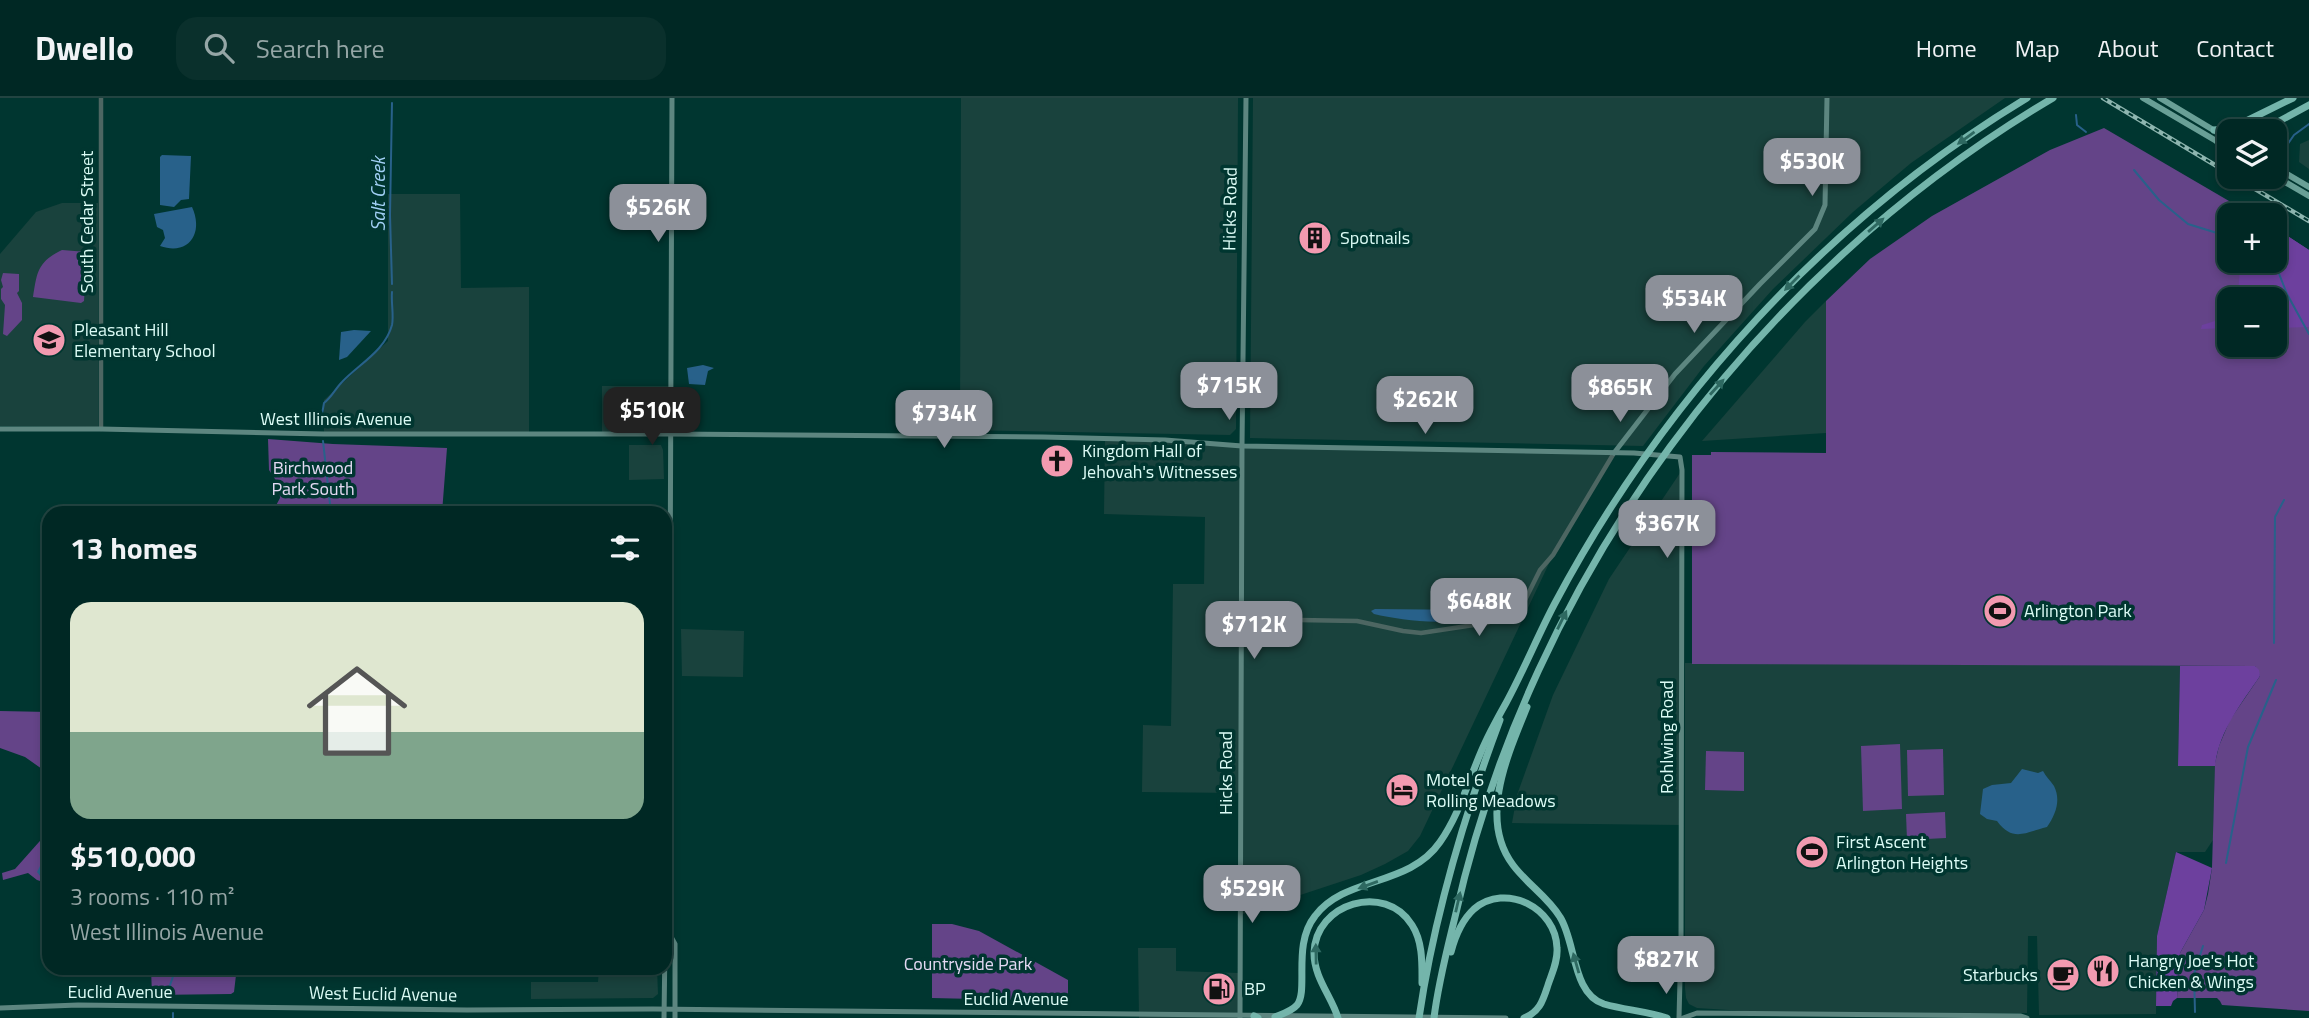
<!DOCTYPE html>
<html lang="en">
<head>
<meta charset="utf-8">
<style>
	body { margin:0; font-family:"Titillium Web",sans-serif; background:#0a302c; color:#f1f3f6; height:100vh; display:flex; flex-direction:column; font-size:26px; white-space:nowrap }
	* { box-sizing:border-box; margin:0 }
	p { font-size:23px; color:#95a6a6 }
	.icon { flex:none; width:38px; height:38px; fill:none; stroke:currentColor; stroke-width:2; stroke-linecap:round; stroke-linejoin:round }
	.map { position:relative; flex:1; overflow:hidden }
	.side { position:absolute; left:42px; top:408px; width:630px; height:469px; display:flex; flex-direction:column; background:#002824; border-radius:21px; box-shadow:0 4px 10px #0003,0 0 0 2px #224441 }
	.side>* { flex:none }
	.controls { position:absolute; left:2217px; top:21px; display:grid; gap:14px }
	.controls a { display:grid; place-items:center; width:70px; height:70px; border-radius:14px; background:#002824; box-shadow:0 4px 10px #0003,0 0 0 2px #224441; font-size:35px }
	.price { position:absolute; translate:-50% -60px; padding:0 16px; border-radius:14px; background:#8c9099; color:#fff; font-size:23px; line-height:46px; filter:drop-shadow(0 2px 4px #0008) }
	.price::after { content:''; position:absolute; left:50%; top:42px; width:21px; height:16px; margin-left:-10px; background:inherit; clip-path:polygon(0 0,100% 0,50% 100%) }
	.price.selected { background:#222; color:#fff }
	ul { padding:0; list-style:none }
	li { display:grid; align-content:center; gap:14px; height:371px; padding:0 28px }
	li+li { border-top:2px solid #224441 }
	li span { display:grid; place-items:center; height:217px; border-radius:21px; color:#555 }
	li>.icon { margin-inline-start:auto }
	span .icon { width:126px; height:126px; fill:#fffc; stroke-width:1 }
	li b { font-size:30px }
	h2 { display:flex; justify-content:space-between; align-items:center; height:84px; padding:0 28px; font-size:30px }
	header { display:flex; align-items:center; gap:42px; box-sizing:border-box; height:98px; padding:0 35px; background:#002824; border-bottom:2px solid #224441 }
	header strong { font-size:33px }
	nav { display:flex; gap:38px; margin-inline-start:auto; font-size:24px }
	.search { width:490px; height:63px; background:#0a302c; display:flex; align-items:center; gap:18px; box-sizing:border-box; padding:0 24px; border-radius:21px; color:#95a6a6; font-size:26px }
	.map>svg:first-child { display:block }
	.built { fill:#19423d }
	.green { fill:#644488; fill-rule:evenodd }
	.forest { fill:#6d409e }
	.water { fill:#28618a }
	.lines { fill:none; stroke-linecap:round; stroke-linejoin:round }
	.stream { stroke:#28618a; stroke-width:2 }
	.tertiary { stroke:#4d6662; stroke-width:4.5 }
	.secondary { stroke:#5d8680; stroke-width:5 }
	.primary { stroke:#699f96; stroke-width:6 }
	.motorway { stroke:#74b5ab; stroke-width:7 }
	.rail-casing { stroke:#8db5af; stroke-width:4.5 }
	.rail { stroke:#003630; stroke-width:2; stroke-dasharray:5; stroke-linecap:butt }
	.oneway { fill:#2e6961 }
	.labels { text-anchor:middle; stroke-width:7; stroke-linejoin:round; paint-order:stroke }
	.street-label { font-size:18px; fill:#dcfcf6; stroke:#003630 }
	.poi-label { font-size:18px; fill:#dcfcf6; stroke:#003630; text-anchor:start }
	.park-label { font-size:18px; fill:#e4daf4; stroke:#003630 }
	.water-label { font-size:19px; font-style:italic; fill:#a2d0f5; stroke:#003630 }
</style>
</head>
<body>
<header>
<strong>Dwello</strong>
<div class="search"><svg class="icon" aria-label="search" viewBox="0 0 24 24"><circle cx="10" cy="10" r="6"/><path d="M15 15l6 6"/></svg>Search here</div>
<nav><a>Home</a><a>Map</a><a>About</a><a>Contact</a></nav>
</header>
<div class="map">
<svg width="2309" height="920" viewBox="0 0 2309 920">
	<rect width="100%" height="100%" fill="#003630"/>
	<!-- built -->
	<g class="built">
		<polygon points="961,0 1238,0 1236,331 1230,337 960,332"/>
		<polygon points="1253,0 2005,0 1911,65 1853,114 1773,191 1704,268 1643,348 1250,340"/>
		<polygon points="2309,42 2309,71 2299,64 2300,46"/>
		<polygon points="388,96 460,96 461,190 529,189 529,336 324,336 324,302 388,243"/>
		<polygon points="62,105 98,105 98,329 0,328 0,156 36,114"/>
		<polygon points="1826,203 1826,335 1702,343 1805,224"/>
		<rect x="602" y="288" width="70" height="48"/>
		<polygon points="1105,341 1242,348 1614,355 1553,457 1420,738 1408,753 1385,766 1361,777 1240,817 1239,695 1142,694 1143,627 1171,628 1173,486 1204,486 1205,419 1104,416"/>
		<polygon points="629,347 661,347 663,352 664,381 629,382"/>
		<polygon points="1682,372 1681,727 1512,725 1517,697 1553,597 1609,481"/>
		<polygon points="681,531 744,533 743,579 682,578"/>
		<polygon points="1685,565 2180,568 2178,667 2215,668 2213,742 2205,754 2176,754 2157,838 2156,916 2039,917 2037,838 2028,838 2027,915 1776,915 1697,910 1689,906 1686,900 1685,890"/>
		<polygon points="1138,850 1176,850 1176,873 1239,875 1240,920 1139,920"/>
		<polygon points="599,870 657,870 658,896 653,900 531,901 531,884 598,884"/>
	</g>
	<!-- green -->
	<g class="green">
		<path d="M 2104,30 L 2253,117 L 2230,117 L 2230,163 L 2275,163 L 2275,130 L 2309,152 L 2309,913 L 2222,907 L 2220,903 L 2217,900 L 2177,900 L 2180,855 L 2204,812 L 2208,796 L 2212,770 L 2215,665 L 2219,648 L 2230,622 L 2260,578 L 2255,568 L 1692,566 L 1692,357 L 1711,357 L 1711,354 L 1826,355 L 1826,203 L 1870,161 L 1932,118 L 2050,52 ZM 2230,201 L 2275,201 L 2275,247 L 2230,247 Z"/>
		<path d="M 62,152 L 87,154 L 84,203 L 81,205 L 33,199 C 37,175 37,164 62,152 Z"/>
		<polygon points="3,175 19,176 19,193 17,195 22,205 22,222 7,238 3,236 5,207 1,201 1,191 3,189 1,182"/>
		<polygon points="268,341 333,346 447,350 442,415 272,415 280,400 279,387 269,372"/>
		<polygon points="0,613 49,614 49,710 42,671 25,659 0,650"/>
		<polygon points="1900,646 1902,711 1863,713 1861,648"/>
		<polygon points="1943,651 1944,697 1908,698 1907,652"/>
		<polygon points="1706,653 1744,654 1744,693 1705,692"/>
		<polygon points="1945,714 1946,740 1907,742 1906,716"/>
		<polygon points="49,729 49,786 37,782 28,775 3,782 2,775 15,771 47,735"/>
		<polygon points="932,826 952,826 979,833 1068,882 1068,903 932,900"/>
		<polygon points="151,870 202,870 202,876 236,877 234,894 231,896 152,897"/>
	</g>
	<!-- forest -->
	<g class="forest">
		<polygon points="2275,130 2309,152 2309,229 2275,230 2275,201 2234,201 2238,192 2241,163 2275,163"/>
		<polygon points="2229,209 2229,230 2201,231 2202,227 2215,223"/>
		<path d="M 2180,568 L 2255,568 L 2259,572 L 2260,578 C 2241,606 2219,633 2215,668 L 2178,668 Z"/>
		<polygon points="2176,754 2212,770 2204,812 2180,855 2177,900 2173,903 2171,908 2156,908 2157,838"/>
	</g>
	<!-- water -->
	<g class="water">
		<polygon points="162,57 191,58 189,101 181,102 174,109 160,107 160,59"/>
		<path d="M 192,109 C 204,135 189,158 160,148 L 165,140 L 163,132 L 157,129 L 154,116 Z"/>
		<polygon points="354,232 371,233 347,259 339,262 341,234"/>
		<polygon points="703,267 714,270 708,273 705,287 689,286 687,270"/>
		<path d="M 1375,511 L 1476,512 L 1487,512 C 1461,531 1404,523 1374,516 L 1371,513 Z"/>
		<path d="M 2022,671 L 2038,675 L 2043,673 C 2046,679 2050,682 2054,688 C 2061,702 2056,716 2047,729 C 2026,734 2013,745 1997,723 L 1987,721 L 1980,716 L 1983,691 L 1992,687 L 2011,685 Z"/>
		<polygon points="49,756 49,782 41,779 37,774 44,760"/>
	</g>
	<g class="lines">
		<!-- stream -->
		<g class="stream">
			<polyline points="392,5 390,117 392,186"/>
			<polyline points="2076,17 2077,27 2086,34"/>
			<polyline points="2280,57 2294,37 2309,26"/>
			<polyline points="2134,72 2159,102 2188,126 2217,135"/>
			<polyline points="2266,163 2274,169"/>
			<polyline points="2274,163 2287,196 2309,236"/>
			<path d="M 322,329 L 321,322 L 324,305 C 332,299 335,291 342,284 C 359,266 385,253 392,227 C 394,217 391,205 392,194"/>
			<polyline points="323,343 331,415"/>
			<polyline points="2274,545 2275,419 2284,402"/>
			<polyline points="2226,765 2248,649 2276,582"/>
			<polyline points="173,898 169,890 176,870"/>
			<polyline points="2195,914 2194,876 2203,848"/>
			<polyline points="173,915 173,920"/>
		</g>
		<!-- tertiary -->
		<g class="tertiary">
			<polyline points="101,0 101,331"/>
			<polyline points="1242,521 1357,523 1403,533 1421,535 1487,525 1516,514 1522,508 1540,472 1553,457 1614,355"/>
		</g>
		<!-- secondary -->
		<g class="secondary">
			<polyline points="672,0 669,768 670,837 675,846 675,920"/>
			<polyline points="0,331 101,331 324,336 672,336 1043,339 1165,342 1242,348 1634,355 1680,359 1682,372 1681,842 1679,920"/>
			<polyline points="1614,355 1675,276 1760,186 1815,131 1825,107 1827,0"/>
			<polyline points="0,910 78,907 467,912 653,911 1506,920"/>
			<polyline points="664,920 665,846 670,837"/>
			<polyline points="1240,920 1242,348 1246,0"/>
			<polyline points="1683,920 1697,915 2021,918 2027,920"/>
		</g>
		<!-- primary -->
		<g class="primary">
			<polyline points="2143,0 2230,51"/>
			<polyline points="2160,0 2230,42"/>
			<polyline points="2275,69 2309,89"/>
			<polyline points="2275,78 2309,98"/>
		</g>
		<!-- motorway -->
		<g class="motorway">
			<polyline points="2214,32 2232,30 2293,0"/>
			<polyline points="2261,33 2309,7"/>
			<polyline points="2218,44 2230,45"/>
			<polyline points="2275,69 2277,70"/>
			<path d="M 1527,609 C 1508,656 1478,721 1513,767 C 1527,786 1548,799 1560,819 C 1576,844 1572,896 1604,906 C 1625,912 1646,913 1667,920"/>
			<path d="M 1451,854 C 1455,839 1462,822 1474,811 C 1506,784 1556,810 1557,850 C 1558,863 1552,875 1548,887 C 1543,902 1540,914 1524,920"/>
			<polyline points="1254,918 1258,920"/>
			<path d="M 1275,919 C 1282,916 1292,913 1297,907 C 1309,892 1292,847 1315,818 C 1345,778 1409,789 1440,744 C 1459,717 1468,684 1481,654 C 1488,637 1497,621 1506,605 C 1524,572 1538,537 1555,505 C 1664,300 1828,120 2027,0"/>
			<path d="M 1338,920 C 1332,899 1314,880 1314,855 C 1315,805 1385,784 1412,827 C 1423,844 1422,866 1422,885"/>
			<path d="M 1419,920 C 1434,818 1464,718 1500,622"/>
			<path d="M 1434,920 C 1438,886 1447,852 1455,819 C 1531,479 1754,177 2053,0"/>
		</g>
		<defs>
			<g id="rail">
				<polyline points="2103,0 2230,76"/>
				<polyline points="2235,79 2309,123"/>
			</g>
		</defs>
		<!-- rail casing -->
		<use href="#rail" class="rail-casing"/>
		<!-- rail -->
		<use href="#rail" class="rail"/>
	</g>
	<!-- one-way arrows -->
	<defs><path id="oneway-solid" d="M-6-.8H1V-3.2L6.5 0L1 3.2V.8H-6Z" transform="scale(1.75)"/></defs>
	<g class="oneway">
		<use href="#oneway-solid" transform="translate(1966 40) rotate(144)"/>
		<use href="#oneway-solid" transform="translate(1876 127) rotate(-41)"/>
		<use href="#oneway-solid" transform="translate(1792 185) rotate(135)"/>
		<use href="#oneway-solid" transform="translate(1717 289) rotate(-48)"/>
		<use href="#oneway-solid" transform="translate(1562 522) rotate(-64)"/>
		<use href="#oneway-solid" transform="translate(1368 787) rotate(160)"/>
		<use href="#oneway-solid" transform="translate(1458 804) rotate(-77)"/>
		<use href="#oneway-solid" transform="translate(1316 856) rotate(-91)"/>
		<use href="#oneway-solid" transform="translate(1576 865) rotate(-106)"/>
	</g>
	<!-- icons -->
	<defs>
		<symbol id="building-disc" viewBox="-11 -11 22 22"><circle r="9.5" fill="#f29ab0" stroke="#003630"/><path d="M-4-6H4V6H1V3H-1V6H-4ZM-2.5-4.3h1.7v1.8h-1.7ZM.8-4.3h1.7v1.8H.8ZM-2.5-1h1.7V.8h-1.7ZM.8-1h1.7V.8H.8Z" fill="#111"/></symbol>
		<symbol id="school-disc" viewBox="-11 -11 22 22"><circle r="9.5" fill="#f29ab0" stroke="#003630"/><path d="M0-5L7-2L0 1L-7-2ZM-4 1L0 2.5L4 1V4Q0 6-4 4Z" fill="#111"/></symbol>
		<symbol id="church-disc" viewBox="-11 -11 22 22"><circle r="9.5" fill="#f29ab0" stroke="#003630"/><path d="M-1.2-6h2.4v3.5h3.3v2.4h-3.3V6h-2.4V-.1h-3.3v-2.4h3.3Z" fill="#111"/></symbol>
		<symbol id="stadium-disc" viewBox="-11 -11 22 22"><circle r="9.5" fill="#f29ab0" stroke="#003630"/><path d="M0-5a6.5 5 0 1 0 0 10a6.5 5 0 1 0 0-10ZM-3.5-1.8h7v3.6h-7Z" fill="#111"/></symbol>
		<symbol id="hotel-disc" viewBox="-11 -11 22 22"><circle r="9.5" fill="#f29ab0" stroke="#003630"/><path d="M-6-4.5h1.5V1H6V5H4.5V3h-9V5H-6ZM-4 0a1.8 1.8 0 1 1 3.6 0ZM.5 0V-2.5h3Q6-2.5 6 0Z" fill="#111"/></symbol>
		<symbol id="restaurant-disc" viewBox="-11 -11 22 22"><circle r="9.5" fill="#f29ab0" stroke="#003630"/><path d="M-5-6h1v4h1v-4h1v4h1v-4h1v5L-1.5 .5V6h-2V.5L-5-1ZM5-6V6H3V1.5H1.5Q1.5-4 5-6Z" fill="#111"/></symbol>
		<symbol id="cafe-disc" viewBox="-11 -11 22 22"><circle r="9.5" fill="#f29ab0" stroke="#003630"/><path d="M-5.5-4.5H6V0H3Q3 3.5 0 3.5H-2.5Q-5.5 3.5-5.5 0ZM3-3.2v2h1.7v-2ZM-6 4.5H4V6H-6Z" fill="#111"/></symbol>
		<symbol id="fuel-disc" viewBox="-11 -11 22 22"><circle r="9.5" fill="#f29ab0" stroke="#003630"/><path d="M-5.5-6h7V0h2V4h1.3V-2.5L3-4.5l.8-.8L6-3V5H2.5V1h-1V6h-7ZM-4.2-4.7v3.2H.2V-4.7Z" fill="#111"/></symbol>
	</defs>
	<g fill-rule="evenodd">
		<use href="#building-disc" x="1296" y="121" width="38" height="38"/>
		<use href="#school-disc" x="30" y="223" width="38" height="38"/>
		<use href="#church-disc" x="1038" y="344" width="38" height="38"/>
		<use href="#stadium-disc" x="1981" y="494" width="38" height="38"/>
		<use href="#hotel-disc" x="1383" y="673" width="38" height="38"/>
		<use href="#stadium-disc" x="1793" y="735" width="38" height="38"/>
		<use href="#restaurant-disc" x="2084" y="854" width="38" height="38"/>
		<use href="#cafe-disc" x="2044" y="858" width="38" height="38"/>
		<use href="#fuel-disc" x="1200" y="872" width="38" height="38"/>
	</g>
	<g class="labels">
		<!-- street labels -->
		<g class="street-label">
			<text transform="translate(1230 111) rotate(-89)" y="6">Hicks Road</text>
			<text transform="translate(87 124) rotate(-90)" y="6">South Cedar Street</text>
			<text x="336" y="327">West Illinois Avenue</text>
			<text transform="translate(1667 639) rotate(-90)" y="6">Rohlwing Road</text>
			<text transform="translate(1226 675) rotate(-90)" y="6">Hicks Road</text>
			<text x="120" y="900">Euclid Avenue</text>
			<text transform="translate(383 896) rotate(1)" y="6">West Euclid Avenue</text>
			<text x="1016" y="907">Euclid Avenue</text>
		</g>
		<!-- poi labels -->
		<g class="poi-label">
			<text x="1340" y="146">Spotnails</text>
			<text x="74" y="238">Pleasant Hill<tspan x="74" dy="21">Elementary School</tspan></text>
			<text x="1082" y="359">Kingdom Hall of<tspan x="1082" dy="21">Jehovah's Witnesses</tspan></text>
			<text x="2024" y="519">Arlington Park</text>
			<text x="1426" y="688">Motel 6<tspan x="1426" dy="21">Rolling Meadows</tspan></text>
			<text x="1836" y="750">First Ascent<tspan x="1836" dy="21">Arlington Heights</tspan></text>
			<text x="2128" y="869">Hangry Joe's Hot<tspan x="2128" dy="21">Chicken &amp; Wings</tspan></text>
			<text x="2038" y="883" text-anchor="end">Starbucks</text>
			<text x="1244" y="897">BP</text>
		</g>
		<!-- park labels -->
		<g class="park-label">
			<text x="313" y="376">Birchwood<tspan x="313" dy="21">Park South</tspan></text>
			<text x="968" y="872">Countryside Park</text>
		</g>
		<!-- water labels -->
		<g class="water-label">
			<text transform="translate(378 96) rotate(-90)" y="7">Salt Creek</text>
		</g>
	</g>
</svg>
<div class="controls">
<a><svg class="icon" aria-label="layers" viewBox="0 0 24 24"><path d="M12 4l9 5-9 5-9-5zM3 14l9 5 9-5"/></svg></a>
<a>+</a>
<a>−</a>
</div>
<b class="price" style="left:1812px;top:100px">$530K</b>
<b class="price" style="left:658px;top:146px">$526K</b>
<b class="price" style="left:1694px;top:237px">$534K</b>
<b class="price" style="left:1229px;top:324px">$715K</b>
<b class="price" style="left:1620px;top:326px">$865K</b>
<b class="price" style="left:1425px;top:338px">$262K</b>
<b class="price selected" style="left:652px;top:349px">$510K</b>
<b class="price" style="left:944px;top:352px">$734K</b>
<b class="price" style="left:1667px;top:462px">$367K</b>
<b class="price" style="left:1479px;top:540px">$648K</b>
<b class="price" style="left:1254px;top:563px">$712K</b>
<b class="price" style="left:1252px;top:827px">$529K</b>
<b class="price" style="left:1666px;top:898px">$827K</b>
<section class="side">
<h2>13 homes<svg class="icon" aria-label="filters" viewBox="0 0 24 24"><path d="M4 7h16M4 17h16"/><circle cx="9" cy="7" r="2"/><circle cx="15" cy="17" r="2"/></svg></h2>
<ul>
<li><span style="background:linear-gradient(#dfe7d0 60%,#7fa58c 0)"><svg class="icon" aria-label="home" viewBox="0 0 24 24"><path d="M3 11l9-7 9 7M6 9v11h12V9"/></svg></span><div><b>$510,000</b><p>3 rooms · 110 m²</p><p>West Illinois Avenue</p></div></li>
</ul>
</section>
</div>
</body>
</html>
